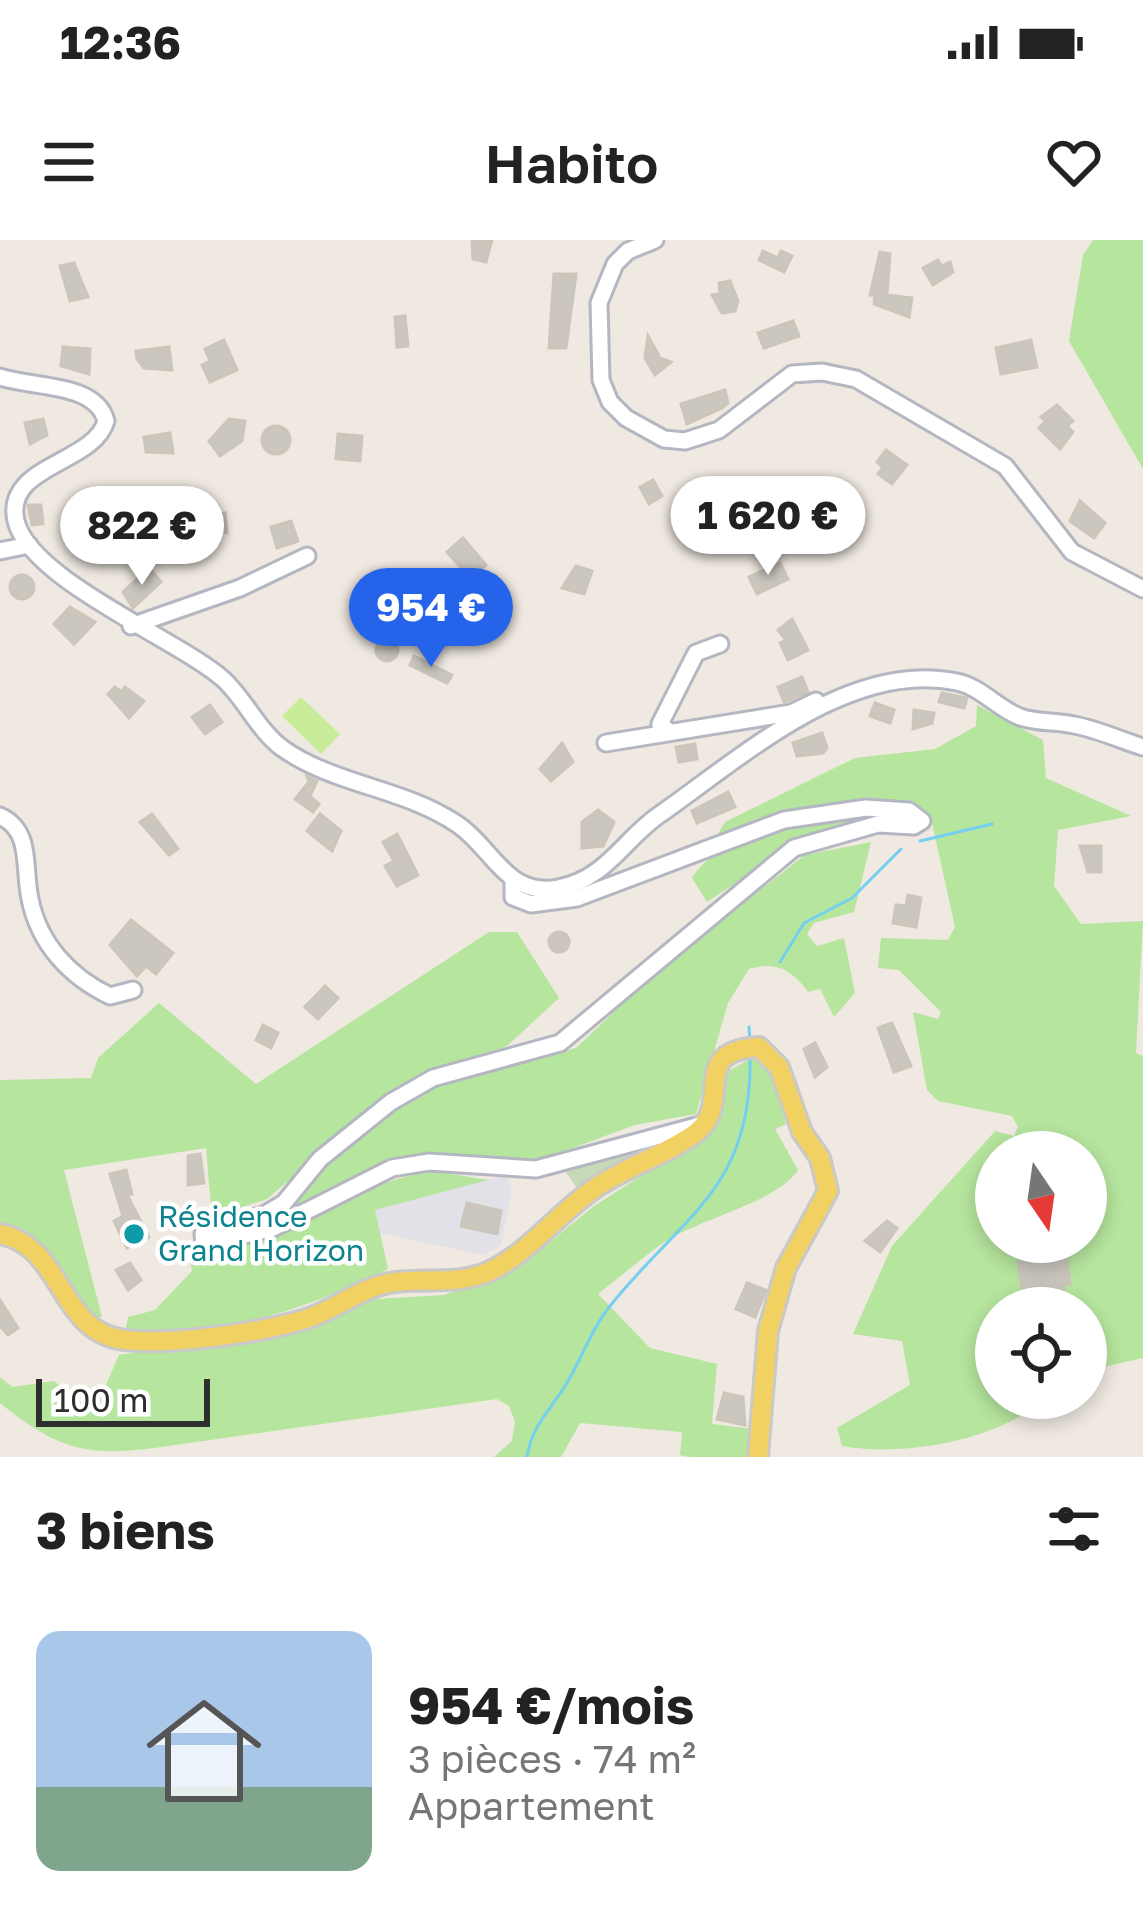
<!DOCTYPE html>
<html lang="fr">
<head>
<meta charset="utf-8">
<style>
	body { margin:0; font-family:"Golos Text",sans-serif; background:#f6f6f6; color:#222; height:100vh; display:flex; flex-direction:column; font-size:45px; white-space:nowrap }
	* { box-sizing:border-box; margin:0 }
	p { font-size:39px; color:#767676 }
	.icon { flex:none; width:66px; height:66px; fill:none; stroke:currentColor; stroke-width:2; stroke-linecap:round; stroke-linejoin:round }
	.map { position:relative; height:1217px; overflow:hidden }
	.drawer { display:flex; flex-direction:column; background:#fff; flex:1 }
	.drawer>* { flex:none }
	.needle { width:78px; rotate:167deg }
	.buttons { position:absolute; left:975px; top:891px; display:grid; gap:24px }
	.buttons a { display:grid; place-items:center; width:132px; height:132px; border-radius:50%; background:#fff; box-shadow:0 6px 18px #0003; font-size:60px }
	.scale { position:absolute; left:36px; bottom:30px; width:174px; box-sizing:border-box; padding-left:12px; border:6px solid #2e2e2e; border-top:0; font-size:33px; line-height:42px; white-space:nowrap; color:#2e2e2e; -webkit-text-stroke:9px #fff; paint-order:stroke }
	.price { position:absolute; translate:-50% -102px; padding:0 27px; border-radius:42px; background:#fff; color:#222; font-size:39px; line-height:78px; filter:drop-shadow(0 3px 6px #0008) }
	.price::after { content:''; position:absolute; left:50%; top:72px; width:36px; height:27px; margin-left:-18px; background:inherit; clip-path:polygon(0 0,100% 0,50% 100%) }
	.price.on { background:#2563eb; color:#fff }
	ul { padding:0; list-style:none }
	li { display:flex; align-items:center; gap:36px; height:300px; padding:0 36px }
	li span { display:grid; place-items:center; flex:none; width:336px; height:240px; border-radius:24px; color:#555 }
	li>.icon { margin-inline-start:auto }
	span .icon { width:144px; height:144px; fill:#fffc; stroke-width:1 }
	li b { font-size:51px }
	h2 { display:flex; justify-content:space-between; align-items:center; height:144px; padding:0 36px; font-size:51px }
	.status { display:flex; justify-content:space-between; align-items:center; height:84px; padding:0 60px; background:#fff; direction:ltr }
	.status svg { height:33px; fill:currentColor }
	header { display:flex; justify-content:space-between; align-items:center; height:156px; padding:0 36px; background:#fff; font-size:54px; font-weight:600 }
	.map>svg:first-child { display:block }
	.industrial { fill:#e3e1e8 }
	.green { fill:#b6e59e; fill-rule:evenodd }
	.cemetery { fill:#c8d9b8 }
	.pitch { fill:#c9ec9a }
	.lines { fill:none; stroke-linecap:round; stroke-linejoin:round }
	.stream { stroke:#75cff0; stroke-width:3 }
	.building { fill:#cbc7bf; stroke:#cbc5ba; stroke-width:3 }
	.minor-casing { stroke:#b4b7c1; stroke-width:21 }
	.major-casing { stroke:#c9c9c9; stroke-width:24 }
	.minor { stroke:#fff; stroke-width:15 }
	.major { stroke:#f2d163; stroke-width:18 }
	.culture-dot { fill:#0f9aa8; stroke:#fff; stroke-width:4.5 }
	.labels { text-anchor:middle; stroke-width:9; stroke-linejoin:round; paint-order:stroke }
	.culture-label { font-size:30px; fill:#0d838f; stroke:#fff; text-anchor:start }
</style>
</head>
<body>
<div class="status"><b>12:36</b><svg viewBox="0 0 49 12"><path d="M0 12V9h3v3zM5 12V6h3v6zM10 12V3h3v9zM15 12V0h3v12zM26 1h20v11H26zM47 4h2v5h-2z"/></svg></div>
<header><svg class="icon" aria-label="menu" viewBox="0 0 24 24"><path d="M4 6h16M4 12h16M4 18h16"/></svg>Habito<svg class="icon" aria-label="heart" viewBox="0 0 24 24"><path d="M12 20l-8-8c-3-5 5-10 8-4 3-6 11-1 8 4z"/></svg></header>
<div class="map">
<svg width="1143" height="1217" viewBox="0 0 1143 1217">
	<rect width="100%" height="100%" fill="#efe9e1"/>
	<!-- industrial -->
	<polygon class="industrial" points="505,935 512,949 501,1005 483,1015 379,993 374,970"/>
	<!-- green -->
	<g class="green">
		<polygon points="1093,0 1143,0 1143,229 1069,101 1083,15"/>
		<path d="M 977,465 L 1043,500 L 1046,538 L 1131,576 L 1058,590 L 1054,646 L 1081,684 L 1143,681 L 1136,813 L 1143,816 L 1143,1118 L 1086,1131 L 1086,1068 L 996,1068 L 996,1158 L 1046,1158 C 998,1201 903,1217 842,1206 L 837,1188 L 910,1145 L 902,1101 L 853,1094 L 892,1006 L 995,891 L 1014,896 L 1018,887 L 1012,876 L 938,861 L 927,850 L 913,772 L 938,779 L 941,772 L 899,730 L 878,728 L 881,698 L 948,700 L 955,687 L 932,583 C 890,539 761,581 713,602 L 725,582 L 855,518 L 935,509 L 976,486 ZM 996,912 L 1086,912 L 1086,1002 L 996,1002 Z"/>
		<path d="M 876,573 L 876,578 L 804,598 L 707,662 L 692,638 C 721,589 824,581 876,573 Z"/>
		<path d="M 871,602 L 854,672 L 814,683 L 807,694 L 817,706 L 844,698 L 855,753 L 834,777 L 820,749 L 808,752 C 792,730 776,721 749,729 L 728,763 L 696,874 L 635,885 L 532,923 L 395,922 L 335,945 L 272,984 L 255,985 L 278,974 L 320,927 L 426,848 L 576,808 L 659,729 L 805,615 Z"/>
		<polygon points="489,692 517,692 559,758 507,806 426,835 380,863 267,959 212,977 206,908 64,930 102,1077 91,1078 0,986 0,840 91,838 98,818 159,763 256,844"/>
		<path d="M 752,818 L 766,820 L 786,884 L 775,889 L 798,930 C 777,962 702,978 666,1001 C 643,1017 621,1036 598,1054 L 650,1108 L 717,1124 L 712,1184 L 753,1189 L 752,1217 L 689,1217 L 680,1215 L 682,1192 L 580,1183 L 561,1217 L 494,1217 L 512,1201 L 515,1182 L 509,1166 L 497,1159 L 182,1204 C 94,1217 67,1217 0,1163 L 0,1137 L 12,1147 L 54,1141 L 94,1172 L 119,1115 L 306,1087 L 375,1059 L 444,1055 L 523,1024 L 594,966 L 693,903 L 723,834 Z"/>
		<path d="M 434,931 L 488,940 L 375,970 L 388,1029 C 300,1073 225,1094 125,1093 L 128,1077 L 155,1070 L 192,1031 L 190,1020 C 225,1009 264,1000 297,985 C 345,963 379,938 434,931 Z"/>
	</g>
	<!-- cemetery -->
	<polygon class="cemetery" points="636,908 636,914 579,951 565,931 586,919"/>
	<!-- pitch -->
	<polygon class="pitch" points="301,457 340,494 321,514 282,476"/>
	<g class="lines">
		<!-- stream -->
		<g class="stream">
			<polyline points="920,601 992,584"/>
			<polyline points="780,722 804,683 852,658 901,609"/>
			<polyline points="749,787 750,803"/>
			<path d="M 527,1217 C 532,1185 549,1172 565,1146 C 582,1119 590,1091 610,1066 C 682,976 752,949 750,819"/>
		</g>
	</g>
	<!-- building -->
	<g class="building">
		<polygon points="472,0 492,0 486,22 473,19"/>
		<polygon points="763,11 778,18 781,11 792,16 784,32 759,20"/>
		<polygon points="880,12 890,14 887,55 912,58 909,77 874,64 875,55 870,55"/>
		<polygon points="938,20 942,26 950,22 953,32 933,45 923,28"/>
		<polygon points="74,23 88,57 70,61 60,26"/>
		<polygon points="554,34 576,34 566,108 549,108"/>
		<polygon points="730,41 738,61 735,71 722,73 712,55 720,54 719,43"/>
		<polygon points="405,76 408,106 397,107 395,77"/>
		<polygon points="793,81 799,96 764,108 758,93"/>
		<polygon points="648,96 660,118 671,122 655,135 645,118"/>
		<polygon points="224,100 237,130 210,142 202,125 210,121 205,109"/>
		<polygon points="1031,100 1037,127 1001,134 996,108"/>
		<polygon points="63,107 90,109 89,134 61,126"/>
		<polygon points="169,107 172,130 144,128 137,119 136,111"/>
		<polygon points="725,150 728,163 722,168 687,184 681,164"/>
		<polygon points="1057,165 1073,181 1067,186 1073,192 1060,209 1039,188 1046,181 1041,177"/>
		<polygon points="43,179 47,195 30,204 25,183"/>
		<polygon points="229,179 245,181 242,201 220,216 209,201"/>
		<circle cx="276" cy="200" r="14"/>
		<polygon points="170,193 173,213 146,212 144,197"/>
		<polygon points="338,194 362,196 360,221 336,219"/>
		<polygon points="886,210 907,225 892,244 878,234 883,227 877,222"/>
		<polygon points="653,240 662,256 649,264 640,247"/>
		<polygon points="823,260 827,277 807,279 803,265"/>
		<polygon points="1080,261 1105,283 1094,298 1070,281"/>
		<polygon points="28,265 41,265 43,284 32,285"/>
		<polygon points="225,273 227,293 211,290 209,275"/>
		<polygon points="136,276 213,297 208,314 165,306 168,297 133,288"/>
		<polygon points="291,281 298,301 277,308 271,287"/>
		<polygon points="774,282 776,287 788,282 794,294 761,304 757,295"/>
		<polygon points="463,298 486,325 470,338 447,312"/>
		<polygon points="780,323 788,339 757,354 749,337"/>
		<polygon points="576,326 592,331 584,354 562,348"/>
		<polygon points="149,328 161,342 133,368 123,352"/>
		<circle cx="22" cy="347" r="12"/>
		<polygon points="70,367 95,382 74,404 54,384"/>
		<polygon points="792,379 808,410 788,420 780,403 786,400 778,390"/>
		<circle cx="387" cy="410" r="11"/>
		<polygon points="414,416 452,435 447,443 410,425"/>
		<polygon points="802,437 808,452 784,462 778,447"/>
		<polygon points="115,447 121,452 125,447 144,461 129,478 108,454"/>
		<polygon points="942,453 967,458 964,468 939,462"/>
		<polygon points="875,463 894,470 890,483 870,476"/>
		<polygon points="210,465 222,482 205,494 192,477"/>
		<polygon points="914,470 934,473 932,483 913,489"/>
		<polygon points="822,493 827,508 823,513 797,516 793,503"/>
		<polygon points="562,503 573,522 551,541 540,529"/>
		<polygon points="695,504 697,519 679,522 676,507"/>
		<polygon points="307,536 317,541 310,556 319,564 313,572 295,559 309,542"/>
		<polygon points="728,552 735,567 697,583 692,571"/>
		<polygon points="598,570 614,582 611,589 603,606 582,608 582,582"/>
		<polygon points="152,574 178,609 169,615 140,582"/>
		<polygon points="320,574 341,591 332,611 307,591"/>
		<polygon points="397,594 418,635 397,646 385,626 394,621 383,602"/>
		<polygon points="1080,606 1101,606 1101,632 1088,632"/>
		<polygon points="908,655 921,658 916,687 893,683 896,665 906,666"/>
		<polygon points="131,680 173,713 156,734 146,726 137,736 110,705"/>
		<circle cx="559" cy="702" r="10"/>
		<polygon points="325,746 338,758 318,779 305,767"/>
		<polygon points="892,783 911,826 894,832 878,788"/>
		<polygon points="263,785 278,793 271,808 256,800"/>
		<polygon points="815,803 827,827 815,837 804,809"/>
		<polygon points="200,914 204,943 188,945 188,916"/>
		<polygon points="126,930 132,954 127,955 149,997 127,1008 114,981 123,976 110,934"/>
		<polygon points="467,963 501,971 497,994 461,986"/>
		<polygon points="887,981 897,988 880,1012 865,1001"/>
		<polygon points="1025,1004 1065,1005 1070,1044 1064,1043 1063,1061 1024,1060 1018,1022 1024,1022"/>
		<polygon points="130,1023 141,1040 128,1050 116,1030"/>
		<polygon points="747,1043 766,1050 755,1077 736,1069"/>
		<polygon points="0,1060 18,1088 8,1095 0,1086"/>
		<polygon points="724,1153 743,1157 745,1185 717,1179"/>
	</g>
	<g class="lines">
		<defs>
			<g id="minor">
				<polyline points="655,0 628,11 615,24 599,63 601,140 610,162 626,178 664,199 685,201 719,190 792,134 822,132 856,139 1005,226 1072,312 1143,349"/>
				<path d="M 0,137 C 32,148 96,142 106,181 C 94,224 3,225 16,281 C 30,340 179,400 223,439 C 245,459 258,490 282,508 C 334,545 404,548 457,584 C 492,607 507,658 558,648 C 606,639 623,600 659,575 C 741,518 849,419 957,442 C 981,447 997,468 1020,477 C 1037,483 1056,481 1074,485 C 1097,489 1120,500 1143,507"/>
				<polyline points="0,311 29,305"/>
				<polyline points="131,386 240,348 307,316"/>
				<polyline points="670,492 660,484 696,413 720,404"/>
				<polyline points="606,503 791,473 816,461"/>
				<path d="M 0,576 C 33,591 23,628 30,659 C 39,704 70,737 110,756 L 133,750"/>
				<polyline points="513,641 513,657 531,664 577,658 784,580 866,568 909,571 922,581 914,586 878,584 794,608 560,803 433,838 391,862 320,919 284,963 264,975 209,989 203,994 204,1005 273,988 392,928 429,922 536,929 704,884"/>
			</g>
			<path id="major" d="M 0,994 C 64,1006 58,1093 125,1100 C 173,1105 260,1093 306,1079 C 335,1070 358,1049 389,1043 C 423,1037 455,1046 488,1032 C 528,1014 558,973 595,948 C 624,928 676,910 698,891 C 733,860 688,811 759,807 L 779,827 L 802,892 L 820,918 L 828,951 L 786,1028 L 768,1091 L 758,1217"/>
		</defs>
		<!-- minor casing -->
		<use href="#minor" class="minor-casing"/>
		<!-- major casing -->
		<use href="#major" class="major-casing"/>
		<!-- minor -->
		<use href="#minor" class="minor"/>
		<!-- major -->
		<use href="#major" class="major"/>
	</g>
	<!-- markers -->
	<circle class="culture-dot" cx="134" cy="994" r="12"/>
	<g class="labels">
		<!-- culture labels -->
		<g class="culture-label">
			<text x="158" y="987">Résidence<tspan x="158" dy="34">Grand Horizon</tspan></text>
		</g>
	</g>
</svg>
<div class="buttons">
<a><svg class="needle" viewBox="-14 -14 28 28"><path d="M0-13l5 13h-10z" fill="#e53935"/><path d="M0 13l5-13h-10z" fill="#767676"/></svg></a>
<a><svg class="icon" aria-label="locate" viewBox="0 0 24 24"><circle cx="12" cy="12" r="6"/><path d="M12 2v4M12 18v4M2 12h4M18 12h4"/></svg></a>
</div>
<div class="scale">100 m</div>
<b class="price" style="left:768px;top:338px">1 620 €</b>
<b class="price" style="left:142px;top:348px">822 €</b>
<b class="price on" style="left:431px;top:430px">954 €</b>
</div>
<section class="drawer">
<h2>3 biens<svg class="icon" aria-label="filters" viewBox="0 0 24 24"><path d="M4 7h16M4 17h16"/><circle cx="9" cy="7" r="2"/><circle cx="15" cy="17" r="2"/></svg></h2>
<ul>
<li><span style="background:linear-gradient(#a9c7e8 65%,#7fa58c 0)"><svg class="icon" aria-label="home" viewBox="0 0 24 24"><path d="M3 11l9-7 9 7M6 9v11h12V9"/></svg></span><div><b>954 €/mois</b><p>3 pièces · 74 m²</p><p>Appartement</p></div></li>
</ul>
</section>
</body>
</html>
